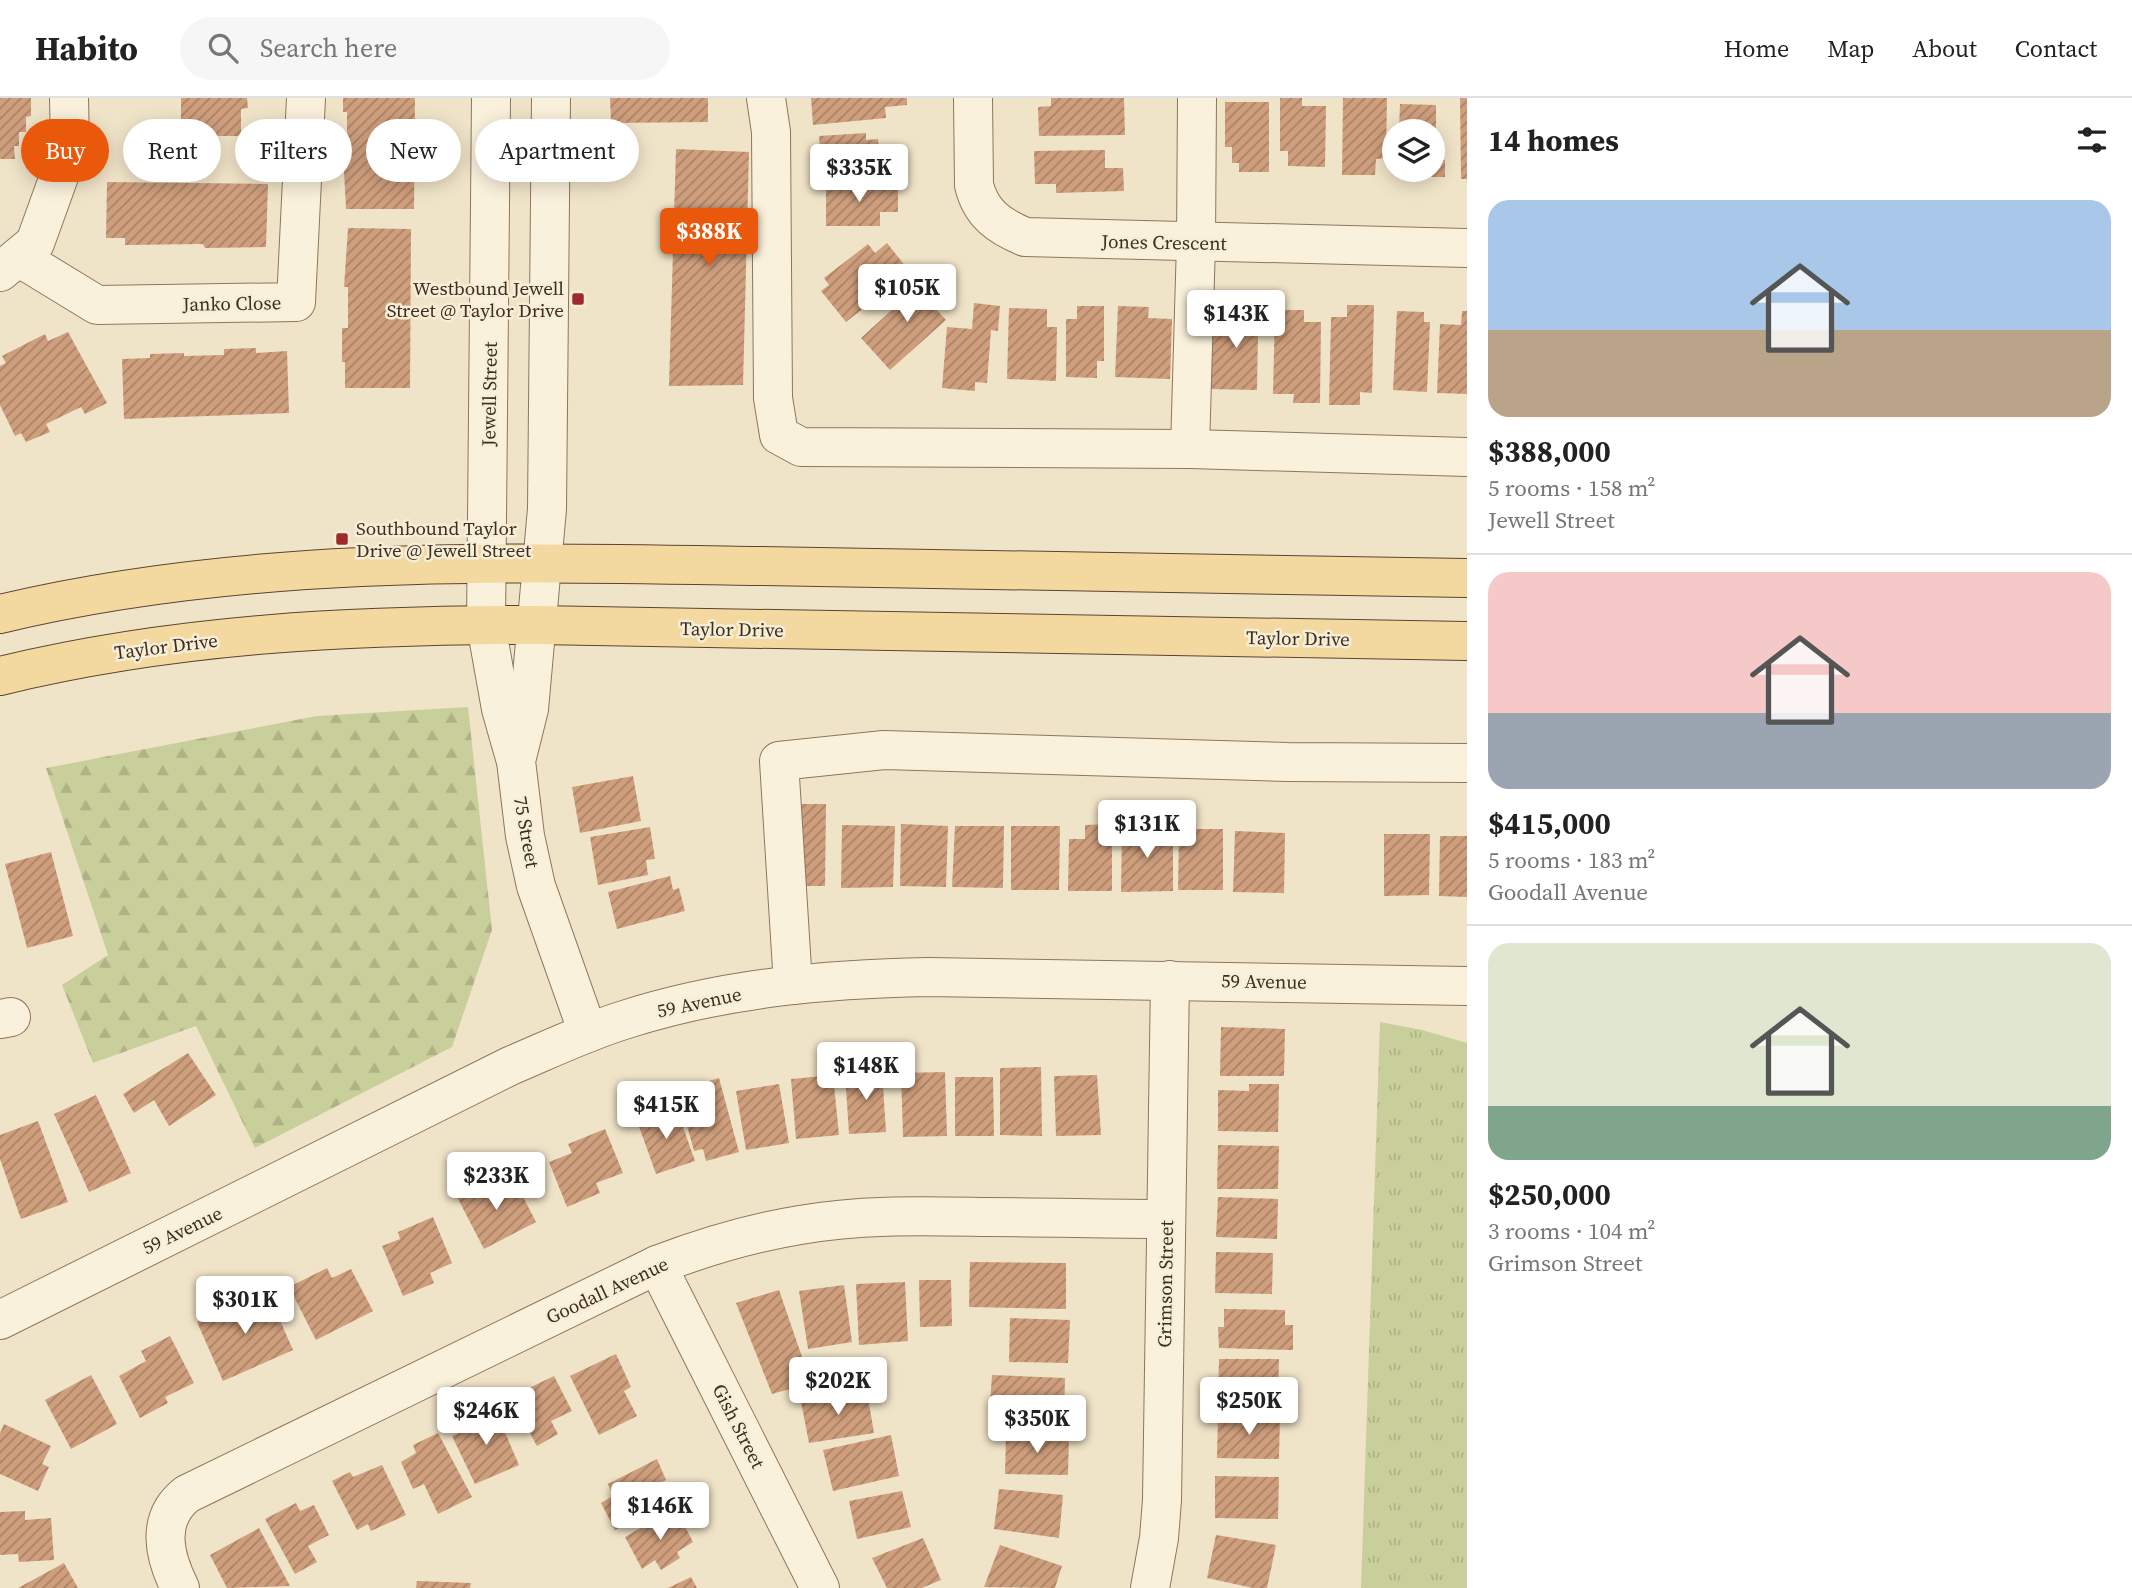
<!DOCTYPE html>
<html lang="en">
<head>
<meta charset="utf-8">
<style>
	body { margin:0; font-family:"Source Serif 4",serif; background:#f6f6f6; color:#222; height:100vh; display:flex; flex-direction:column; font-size:26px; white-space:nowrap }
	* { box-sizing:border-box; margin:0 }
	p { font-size:23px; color:#767676 }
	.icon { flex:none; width:38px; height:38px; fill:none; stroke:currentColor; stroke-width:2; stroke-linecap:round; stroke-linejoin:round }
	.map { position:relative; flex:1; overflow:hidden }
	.drawer { display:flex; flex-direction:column; background:#fff; width:665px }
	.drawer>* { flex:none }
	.top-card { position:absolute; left:21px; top:21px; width:665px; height:63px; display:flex; gap:14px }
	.controls { position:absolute; left:1382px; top:21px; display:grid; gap:14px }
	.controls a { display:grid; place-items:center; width:63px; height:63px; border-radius:50%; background:#fff; box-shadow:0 4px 18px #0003; font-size:35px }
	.price { position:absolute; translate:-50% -60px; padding:0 16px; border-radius:7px; background:#fff; color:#222; font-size:23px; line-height:46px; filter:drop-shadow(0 2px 4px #0008) }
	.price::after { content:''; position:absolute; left:50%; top:42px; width:21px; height:16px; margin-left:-10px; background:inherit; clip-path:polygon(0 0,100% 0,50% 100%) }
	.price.selected { background:#ea580c; color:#fff }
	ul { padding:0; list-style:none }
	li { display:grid; align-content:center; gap:14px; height:371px; padding:0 21px }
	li+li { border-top:2px solid #e0e0e0 }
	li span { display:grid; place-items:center; height:217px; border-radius:21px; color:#555 }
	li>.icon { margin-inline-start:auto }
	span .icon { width:126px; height:126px; fill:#fffc; stroke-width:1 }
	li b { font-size:30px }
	h2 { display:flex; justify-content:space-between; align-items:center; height:84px; padding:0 21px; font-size:30px }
	.pill { padding:0 24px; border-radius:32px; background:#fff; box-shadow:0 4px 18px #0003; font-size:24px; line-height:63px }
	.pill.selected { background:#ea580c; color:#fff }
	header { display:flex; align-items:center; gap:42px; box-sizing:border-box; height:98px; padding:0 35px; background:#fff; border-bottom:2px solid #e0e0e0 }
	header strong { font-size:33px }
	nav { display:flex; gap:38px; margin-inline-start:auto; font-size:24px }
	.search { width:490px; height:63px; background:#f6f6f6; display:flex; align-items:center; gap:18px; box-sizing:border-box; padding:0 24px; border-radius:38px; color:#767676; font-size:26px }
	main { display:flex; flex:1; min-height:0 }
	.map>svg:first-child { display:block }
	.forest { fill:url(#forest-firs) }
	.park { fill:url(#park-tufts) }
	.building { fill:url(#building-hatch) }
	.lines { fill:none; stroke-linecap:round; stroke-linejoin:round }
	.minor-casing { stroke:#8d765c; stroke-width:40 }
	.major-casing { stroke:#5b4430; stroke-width:40 }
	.minor { stroke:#faf1dc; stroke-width:38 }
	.major { stroke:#f3d9a0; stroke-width:38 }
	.poi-dot { fill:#9e2a2b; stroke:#f7eed8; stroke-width:2.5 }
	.labels { text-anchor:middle; stroke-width:5; stroke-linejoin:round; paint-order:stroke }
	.street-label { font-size:19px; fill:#3d2e20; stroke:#f7eed8 }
	.poi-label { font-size:19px; fill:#3d2e20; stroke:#f7eed8; text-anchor:end }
</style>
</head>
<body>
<header>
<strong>Habito</strong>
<div class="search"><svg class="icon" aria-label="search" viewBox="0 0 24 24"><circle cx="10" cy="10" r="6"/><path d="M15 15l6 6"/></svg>Search here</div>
<nav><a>Home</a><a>Map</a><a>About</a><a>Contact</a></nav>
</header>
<main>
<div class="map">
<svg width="1467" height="1490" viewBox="0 0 1467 1490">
	<defs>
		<pattern id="forest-firs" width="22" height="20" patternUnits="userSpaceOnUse" patternTransform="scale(1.75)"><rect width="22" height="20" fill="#c9cf9b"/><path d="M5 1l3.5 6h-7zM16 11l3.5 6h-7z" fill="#aeb285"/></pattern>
		<pattern id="park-tufts" width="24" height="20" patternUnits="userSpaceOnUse" patternTransform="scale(1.75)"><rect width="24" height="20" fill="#c9cf9b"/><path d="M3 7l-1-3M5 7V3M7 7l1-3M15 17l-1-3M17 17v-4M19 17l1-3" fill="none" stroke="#aeb285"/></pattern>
		<pattern id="building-hatch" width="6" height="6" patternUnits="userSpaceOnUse" patternTransform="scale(1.75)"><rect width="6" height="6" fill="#cf9f7d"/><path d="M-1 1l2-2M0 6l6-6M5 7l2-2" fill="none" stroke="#a98266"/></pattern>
	</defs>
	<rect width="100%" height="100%" fill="#f0e4c8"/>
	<!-- forest -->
	<polygon class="forest" points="468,609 492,832 452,949 255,1050 196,928 93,965 62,887 108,857 46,670 317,618"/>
	<!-- park -->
	<polygon class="park" points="1380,924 1422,932 1467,945 1467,1490 1361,1490"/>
	<!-- building -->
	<g class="building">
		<polygon points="0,0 31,0 31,18 26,19 26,34 19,34 19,48 14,48 15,61 0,61"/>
		<polygon points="181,0 247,0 248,10 241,11 241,38 181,38"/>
		<polygon points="343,0 415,0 414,111 346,111 343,54 347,54 347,14 343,14"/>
		<polygon points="610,0 708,0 708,24 611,25"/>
		<polygon points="811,0 907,0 907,7 885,9 886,20 813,27"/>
		<polygon points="1051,0 1124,0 1125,37 1039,38 1038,9 1051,8"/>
		<polygon points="1280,0 1302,0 1302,8 1326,8 1325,69 1288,68 1288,53 1280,53"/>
		<polygon points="1343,0 1387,0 1386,60 1376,61 1375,77 1342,77"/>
		<polygon points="1460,0 1467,0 1467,81 1461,81"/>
		<polygon points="1225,4 1269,4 1269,74 1239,74 1239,65 1232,65 1232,49 1225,49"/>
		<polygon points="1400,6 1436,7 1436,61 1445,62 1445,79 1407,79 1407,72 1433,72 1433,33 1399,33"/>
		<polygon points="866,35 866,42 878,41 879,54 899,53 901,75 866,78 866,72 822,75 819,38"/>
		<polygon points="676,51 749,54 743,287 669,288"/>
		<polygon points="1105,52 1105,70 1123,70 1124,93 1056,95 1056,86 1035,86 1034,53"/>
		<polygon points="107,84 268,86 266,149 205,150 203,146 125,147 125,140 106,140"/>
		<polygon points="826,87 898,87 898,114 880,114 880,128 826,128"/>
		<polygon points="348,130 411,131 410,290 345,290 345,264 342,264 342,230 348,230 348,189 344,189"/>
		<polygon points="887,145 910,174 846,224 821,193 829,187 824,180 868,146 875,155"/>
		<polygon points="929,178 948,198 935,210 946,222 890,272 861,240"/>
		<polygon points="974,205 1000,208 998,233 991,232 987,285 975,284 975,293 942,290 947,229 972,231"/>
		<polygon points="1347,207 1374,207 1372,295 1360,294 1360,307 1329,307 1331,219 1347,219"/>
		<polygon points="1077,208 1104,208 1104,263 1097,263 1097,280 1066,279 1066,221 1077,221"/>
		<polygon points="1118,208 1149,209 1148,220 1172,221 1170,281 1115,279"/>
		<polygon points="1231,208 1264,208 1263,237 1258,236 1257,292 1208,291 1211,225 1231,225"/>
		<polygon points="1009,210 1047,211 1047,229 1057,229 1056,283 1007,281"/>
		<polygon points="1275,212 1304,212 1304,224 1321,224 1320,305 1293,305 1294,296 1273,296"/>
		<polygon points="1397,213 1424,214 1424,224 1430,224 1427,294 1393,292"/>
		<polygon points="1462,213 1467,213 1467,296 1437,295 1440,226 1461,227"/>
		<polygon points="68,234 107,305 85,316 81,309 46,326 50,334 26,344 21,335 15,338 0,307 0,268 6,265 2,258 45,236 48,243"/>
		<polygon points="256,250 256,255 287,253 289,315 124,321 122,261 150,260 150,256 184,255 184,258 224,257 224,251"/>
		<polygon points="633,678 641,723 580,735 572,689"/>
		<polygon points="789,706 826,706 825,788 789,788"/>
		<polygon points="901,726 948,728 946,789 900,788"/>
		<polygon points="1112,726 1112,793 1068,793 1069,741 1085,741 1085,727"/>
		<polygon points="842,727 895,728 893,789 841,790"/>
		<polygon points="955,728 1004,728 1003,790 952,789"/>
		<polygon points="1011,728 1060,728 1059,792 1011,792"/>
		<polygon points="650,729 655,761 646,762 648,777 598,787 590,739"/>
		<polygon points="1122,730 1173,730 1173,793 1121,794"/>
		<polygon points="1179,731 1223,731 1223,792 1178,792"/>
		<polygon points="1235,733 1285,735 1284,795 1233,794"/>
		<polygon points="1384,736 1430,736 1429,797 1384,798"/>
		<polygon points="1440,738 1467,738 1467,799 1439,798"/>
		<polygon points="51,754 73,838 27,850 5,766"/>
		<polygon points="670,778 673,792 679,790 685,813 617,831 608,794"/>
		<polygon points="1221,929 1285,931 1284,978 1220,978"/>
		<polygon points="188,955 216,997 169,1028 154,1002 134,1015 123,996"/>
		<polygon points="1041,969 1042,1038 1000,1037 1000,970"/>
		<polygon points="882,972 886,1034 849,1036 845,975"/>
		<polygon points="945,974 947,1038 903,1039 901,975"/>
		<polygon points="833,977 839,1037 796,1041 791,981"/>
		<polygon points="1097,977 1101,1037 1056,1038 1054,978"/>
		<polygon points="955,979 993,979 994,1038 955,1038"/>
		<polygon points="719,980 739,1054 706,1063 703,1051 694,1053 677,992"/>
		<polygon points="779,986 789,1045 746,1052 736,993"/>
		<polygon points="1249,986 1279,986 1278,1034 1218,1033 1218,992 1249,993"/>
		<polygon points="96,997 131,1075 89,1094 54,1016"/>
		<polygon points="676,1009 695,1063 656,1076 637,1023"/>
		<polygon points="38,1023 68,1104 21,1121 0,1061 0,1037"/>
		<polygon points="605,1031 623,1075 596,1085 600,1095 567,1109 549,1064 572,1055 568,1046"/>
		<polygon points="1218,1047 1279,1048 1278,1091 1217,1091"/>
		<polygon points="490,1082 495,1093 515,1083 536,1124 484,1151 457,1099"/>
		<polygon points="1218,1099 1278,1101 1277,1141 1216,1139"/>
		<polygon points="433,1119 452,1165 430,1175 434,1185 403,1198 382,1148 400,1141 398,1134"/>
		<polygon points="1216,1154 1273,1155 1272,1196 1215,1195"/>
		<polygon points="970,1164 1066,1165 1066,1211 969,1209"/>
		<polygon points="327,1170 332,1180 351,1171 373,1213 316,1242 289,1189"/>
		<polygon points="919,1182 951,1182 952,1228 920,1229"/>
		<polygon points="905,1184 908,1243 859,1247 856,1186"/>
		<polygon points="844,1187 852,1244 808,1251 799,1193"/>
		<polygon points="779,1192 811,1285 772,1296 736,1205"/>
		<polygon points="267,1193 293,1252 223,1283 197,1224"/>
		<polygon points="1224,1211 1285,1212 1285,1227 1293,1227 1293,1252 1219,1250 1218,1229 1224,1229"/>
		<polygon points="1010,1220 1070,1222 1068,1265 1009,1264"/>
		<polygon points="170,1238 194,1285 165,1299 168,1305 140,1320 119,1278 146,1263 141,1253"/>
		<polygon points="616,1256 631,1289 624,1293 637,1318 599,1337 570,1278"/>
		<polygon points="1219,1261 1279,1261 1278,1305 1218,1305"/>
		<polygon points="91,1277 117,1326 71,1351 45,1302"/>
		<polygon points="992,1277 1065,1280 1064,1323 989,1320"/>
		<polygon points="554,1278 572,1313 551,1323 558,1336 537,1348 510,1299"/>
		<polygon points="867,1294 874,1335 809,1345 801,1304"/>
		<polygon points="494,1309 519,1367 475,1386 452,1338 476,1328 473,1318"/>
		<polygon points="1280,1316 1279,1361 1217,1360 1218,1317"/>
		<polygon points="4,1326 51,1348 42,1366 49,1369 38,1393 0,1376 0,1335"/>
		<polygon points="438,1335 472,1399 438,1416 424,1386 413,1391 401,1364 416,1355 413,1347"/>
		<polygon points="891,1337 899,1378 833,1393 823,1352"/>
		<polygon points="1006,1337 1069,1338 1068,1377 1005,1376"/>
		<polygon points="657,1361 666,1382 655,1387 664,1406 615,1432 601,1405 613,1398 608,1386"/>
		<polygon points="382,1367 406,1417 371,1433 368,1426 357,1432 332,1383 350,1374 353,1379"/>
		<polygon points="1215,1378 1279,1379 1278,1421 1215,1420"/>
		<polygon points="999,1391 1063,1397 1059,1440 994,1431"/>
		<polygon points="902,1393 911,1429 857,1441 849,1403"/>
		<polygon points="296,1405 300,1413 314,1407 329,1437 308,1448 317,1464 295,1476 265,1421"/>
		<polygon points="25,1413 25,1422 51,1420 54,1462 19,1464 18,1456 0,1457 0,1414"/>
		<polygon points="678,1415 693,1444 677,1454 680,1460 661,1472 655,1462 642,1471 625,1439 656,1421 659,1426"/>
		<polygon points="259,1430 290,1488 227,1490 210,1457"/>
		<polygon points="1216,1437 1276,1447 1267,1490 1253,1490 1207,1480"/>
		<polygon points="923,1440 941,1482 922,1490 887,1490 872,1460"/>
		<polygon points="1000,1447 1062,1468 1055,1490 984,1489"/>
		<polygon points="64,1465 78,1490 18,1490"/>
		<polygon points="691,1479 697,1490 668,1490"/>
		<polygon points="417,1483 471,1485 470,1490 416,1490"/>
	</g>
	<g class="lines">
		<defs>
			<g id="minor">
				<polyline points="491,0 486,527 501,611 515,660"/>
				<polyline points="551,0 547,411 529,611 516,663 525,738 536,788 588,935"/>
				<polyline points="766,0 771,34 773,300 779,337 801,349 1190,351 1467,359"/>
				<path d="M 973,0 L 974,87 C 981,116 999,128 1025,139 L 1467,150"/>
				<polyline points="20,160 97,207 296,204 306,0"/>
				<polyline points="0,174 35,145 70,48 69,0"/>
				<polyline points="1190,351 1196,145 1197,0"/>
				<polyline points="793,887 779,663 884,652 1288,664 1467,665"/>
				<polyline points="0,921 11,919"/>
				<polyline points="657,1167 820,1490"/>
				<path d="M 0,1222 L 510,968 C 548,952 585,934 624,922 C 723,890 826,881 929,879 L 1467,888"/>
				<path d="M 180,1490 C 164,1458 155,1421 187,1396 L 657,1167 C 704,1149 751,1135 800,1127 C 862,1116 924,1118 986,1119 C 1046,1119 1106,1121 1166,1121"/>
				<polyline points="1150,1490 1159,1440 1162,1402 1170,882"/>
			</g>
			<g id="major">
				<path d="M 0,516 C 247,457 505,464 758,468 C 994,472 1231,476 1467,480"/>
				<path d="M 0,578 C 177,535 355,527 537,527 L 1467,543"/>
			</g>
		</defs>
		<!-- minor casing -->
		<use href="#minor" class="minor-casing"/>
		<!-- major casing -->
		<use href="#major" class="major-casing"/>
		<!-- minor -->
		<use href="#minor" class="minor"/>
		<!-- major -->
		<use href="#major" class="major"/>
	</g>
	<!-- markers -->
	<g class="poi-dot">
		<rect x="571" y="194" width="14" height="14" rx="3.5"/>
		<rect x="335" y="434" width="14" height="14" rx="3.5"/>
	</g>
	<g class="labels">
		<!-- street labels -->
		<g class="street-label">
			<text transform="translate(1164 144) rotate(1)" y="7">Jones Crescent</text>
			<text transform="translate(232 205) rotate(-1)" y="7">Janko Close</text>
			<text transform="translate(489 296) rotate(-89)" y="7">Jewell Street</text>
			<text transform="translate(732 531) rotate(1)" y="7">Taylor Drive</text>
			<text transform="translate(1298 540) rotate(1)" y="7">Taylor Drive</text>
			<text transform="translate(166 548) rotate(-7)" y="7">Taylor Drive</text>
			<text transform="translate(527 734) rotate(80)" y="7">75 Street</text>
			<text transform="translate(1264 883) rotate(1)" y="7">59 Avenue</text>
			<text transform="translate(699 904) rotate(-12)" y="7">59 Avenue</text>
			<text transform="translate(182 1132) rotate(-26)" y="7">59 Avenue</text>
			<text transform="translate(1165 1186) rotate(-89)" y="7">Grimson Street</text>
			<text transform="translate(607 1192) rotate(-25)" y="7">Goodall Avenue</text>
			<text transform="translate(739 1328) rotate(63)" y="7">Gish Street</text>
		</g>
		<!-- poi labels -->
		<g class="poi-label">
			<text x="564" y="197">Westbound Jewell<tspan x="564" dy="22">Street @ Taylor Drive</tspan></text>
			<text x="356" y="437" text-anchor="start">Southbound Taylor<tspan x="356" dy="22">Drive @ Jewell Street</tspan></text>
		</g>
	</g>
</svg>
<div class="controls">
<a><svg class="icon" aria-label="layers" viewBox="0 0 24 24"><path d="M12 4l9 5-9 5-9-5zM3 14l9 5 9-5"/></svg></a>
</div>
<b class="price" style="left:859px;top:106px">$335K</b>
<b class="price selected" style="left:709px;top:170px">$388K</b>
<b class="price" style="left:907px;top:226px">$105K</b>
<b class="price" style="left:1236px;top:252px">$143K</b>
<b class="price" style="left:1147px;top:762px">$131K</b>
<b class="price" style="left:866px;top:1004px">$148K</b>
<b class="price" style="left:666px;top:1043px">$415K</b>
<b class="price" style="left:496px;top:1114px">$233K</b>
<b class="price" style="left:245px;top:1238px">$301K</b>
<b class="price" style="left:838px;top:1319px">$202K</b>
<b class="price" style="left:1249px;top:1339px">$250K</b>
<b class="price" style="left:486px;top:1349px">$246K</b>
<b class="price" style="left:1037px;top:1357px">$350K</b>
<b class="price" style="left:660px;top:1444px">$146K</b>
<div class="top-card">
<a class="pill selected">Buy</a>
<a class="pill">Rent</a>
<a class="pill">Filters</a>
<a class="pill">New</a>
<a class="pill">Apartment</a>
</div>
</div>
<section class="drawer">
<h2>14 homes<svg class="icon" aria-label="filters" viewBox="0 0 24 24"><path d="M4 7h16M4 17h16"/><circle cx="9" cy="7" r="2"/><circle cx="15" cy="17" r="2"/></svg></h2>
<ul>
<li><span style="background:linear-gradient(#a9c7e8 60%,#b9a48a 0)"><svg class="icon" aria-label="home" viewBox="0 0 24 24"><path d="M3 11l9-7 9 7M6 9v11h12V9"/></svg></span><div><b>$388,000</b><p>5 rooms · 158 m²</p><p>Jewell Street</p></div></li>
<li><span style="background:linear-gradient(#f6c9c9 65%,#9aa5b1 0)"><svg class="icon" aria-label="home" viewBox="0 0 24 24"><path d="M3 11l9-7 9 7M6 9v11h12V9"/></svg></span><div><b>$415,000</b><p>5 rooms · 183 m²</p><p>Goodall Avenue</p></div></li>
<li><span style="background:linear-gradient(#dfe7d0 75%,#7fa58c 0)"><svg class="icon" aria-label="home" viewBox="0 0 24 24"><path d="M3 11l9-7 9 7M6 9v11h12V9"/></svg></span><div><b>$250,000</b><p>3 rooms · 104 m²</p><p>Grimson Street</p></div></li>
</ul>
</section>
</main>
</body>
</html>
